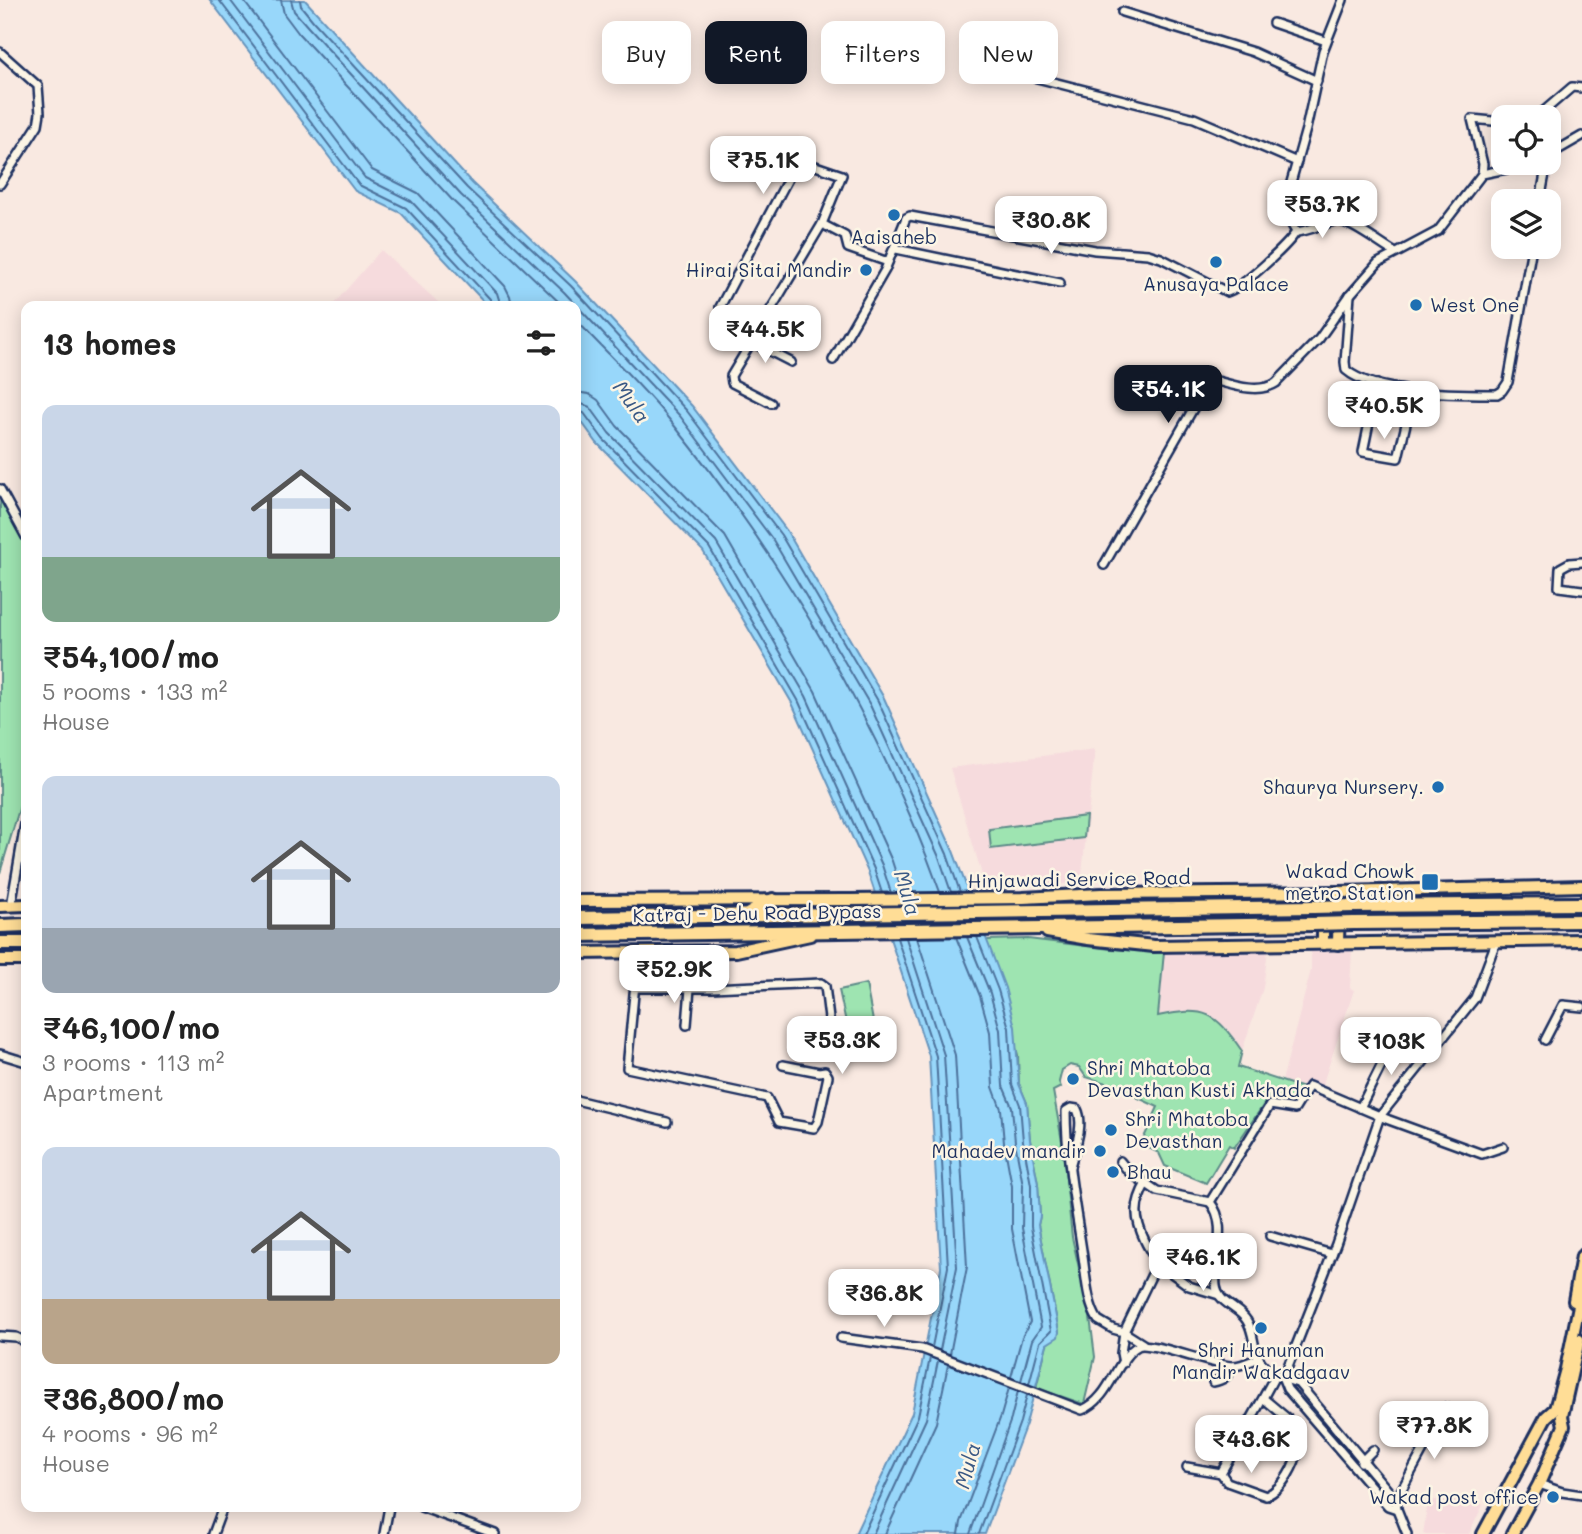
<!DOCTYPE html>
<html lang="en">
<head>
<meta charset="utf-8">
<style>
	body { margin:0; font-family:Mali,sans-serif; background:#f2f2f2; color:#222; height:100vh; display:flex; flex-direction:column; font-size:26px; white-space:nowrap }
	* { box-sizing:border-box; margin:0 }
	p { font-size:23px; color:#767676 }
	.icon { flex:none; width:38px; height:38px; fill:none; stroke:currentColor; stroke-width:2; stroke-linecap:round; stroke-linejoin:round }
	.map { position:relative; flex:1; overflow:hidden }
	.sheet { position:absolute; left:21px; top:301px; width:560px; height:1211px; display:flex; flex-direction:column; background:#fff; border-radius:14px; box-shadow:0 4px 18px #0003 }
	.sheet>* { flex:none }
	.banner { position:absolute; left:602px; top:21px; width:665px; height:63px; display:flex; gap:14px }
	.buttons { position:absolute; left:1491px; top:105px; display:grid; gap:14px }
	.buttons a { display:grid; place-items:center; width:70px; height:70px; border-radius:14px; background:#fff; box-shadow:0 4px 18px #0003; font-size:35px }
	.price { position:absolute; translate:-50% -60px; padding:0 16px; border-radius:14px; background:#fff; color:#222; font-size:23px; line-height:46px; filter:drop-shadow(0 2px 4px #0008) }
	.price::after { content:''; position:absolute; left:50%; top:42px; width:21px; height:16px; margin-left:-10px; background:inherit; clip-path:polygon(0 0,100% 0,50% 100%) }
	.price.selected { background:#111827; color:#fff }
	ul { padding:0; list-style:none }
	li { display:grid; align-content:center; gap:14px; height:371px; padding:0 21px }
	li span { display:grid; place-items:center; height:217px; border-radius:14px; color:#555 }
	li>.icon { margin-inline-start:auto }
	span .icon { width:126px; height:126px; fill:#fffc; stroke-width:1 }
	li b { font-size:30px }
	h2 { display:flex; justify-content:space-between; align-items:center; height:84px; padding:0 21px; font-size:30px }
	.pill { padding:0 24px; border-radius:14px; background:#fff; box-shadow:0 4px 18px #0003; font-size:24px; line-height:63px }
	.pill.selected { background:#111827; color:#fff }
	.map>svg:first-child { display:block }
	.built { fill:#f6dbdd }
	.green { fill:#9ee4b1; stroke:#5c8a88; stroke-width:2 }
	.water { fill:#98d7fa; stroke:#6694bc; stroke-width:2 }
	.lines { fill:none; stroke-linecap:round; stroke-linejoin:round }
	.shore { stroke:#4d729c; stroke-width:2 }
	.street-casing { stroke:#1b2f5e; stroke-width:12 }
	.primary-casing { stroke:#1b2f5e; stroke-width:16 }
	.highway-casing { stroke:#1b2f5e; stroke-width:18 }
	.street { stroke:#fcf5e5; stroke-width:7 }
	.primary { stroke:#ffdd96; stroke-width:10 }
	.highway { stroke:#ffdd96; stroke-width:12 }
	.highway-bridge-casing { stroke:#1b2f5e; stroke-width:18; stroke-linecap:butt }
	.highway-bridge { stroke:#ffdd96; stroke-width:12 }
	.poi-dot { fill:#1f6fb2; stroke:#fcf5e5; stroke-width:2.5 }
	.labels { text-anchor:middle; stroke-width:5; stroke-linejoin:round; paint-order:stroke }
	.poi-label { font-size:19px; fill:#1b2f5e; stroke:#fcf5e5; text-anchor:end }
	.street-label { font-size:19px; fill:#1b2f5e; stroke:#fcf5e5 }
	.water-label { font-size:21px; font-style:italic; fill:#3a5985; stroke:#fcf5e5 }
</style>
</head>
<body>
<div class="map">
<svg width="1582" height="1534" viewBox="0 0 1582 1534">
	<rect width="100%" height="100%" fill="#f9e9e1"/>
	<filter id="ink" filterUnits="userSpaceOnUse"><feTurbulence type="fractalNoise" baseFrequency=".0143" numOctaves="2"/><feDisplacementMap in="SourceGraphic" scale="14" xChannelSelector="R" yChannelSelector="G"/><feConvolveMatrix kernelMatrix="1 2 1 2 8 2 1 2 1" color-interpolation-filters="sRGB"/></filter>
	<g filter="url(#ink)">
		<!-- built -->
		<g class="built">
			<polygon points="381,250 437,301 443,306 332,306"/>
			<polygon points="1095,749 1081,883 986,888 950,768"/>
			<polygon points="1311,949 1352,949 1350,988 1354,990 1322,1086 1306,1080 1303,1088 1282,1081 1311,970"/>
			<polygon points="1268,950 1263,988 1242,1051 1225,1026 1158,1016 1164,952"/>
			<polygon points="1464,1496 1483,1505 1469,1534 1423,1534 1428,1501"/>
		</g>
		<!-- green -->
		<g class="green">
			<polygon points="0,494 26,543 26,786 0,873"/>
			<polygon points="1086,816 1084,838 991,849 989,829"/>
			<path d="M 1028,939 L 1111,949 L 1164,952 L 1158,1016 C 1206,1006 1215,1012 1242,1051 L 1238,1067 L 1303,1088 L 1298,1103 L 1271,1094 L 1234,1148 L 1229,1145 L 1206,1183 L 1165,1166 L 1159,1153 L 1141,1144 L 1158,1107 L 1106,1083 L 1086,1077 L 1079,1067 L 1070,1065 L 1062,1070 L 1059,1082 L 1061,1087 L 1053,1091 L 1062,1141 L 1072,1237 L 1090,1317 L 1095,1357 L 1084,1404 L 1036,1388 L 1047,1344 L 1059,1332 L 1038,1225 L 1040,1216 L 1038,1184 L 1030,1140 L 1027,1103 L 1019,1084 L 1018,1055 L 985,940 Z"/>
			<polygon points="866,984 873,1021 847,1027 839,990"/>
		</g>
		<!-- water -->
		<polygon class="water" points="210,0 305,0 472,183 575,281 692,406 787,531 884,698 953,851 1005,988 1015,1027 1019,1084 1027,1103 1030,1140 1038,1184 1040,1216 1038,1225 1059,1332 1058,1337 1047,1344 1026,1424 985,1534 855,1534 912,1413 941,1268 929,1056 868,872 792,703 703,551 597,443 576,414 576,306 488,306 401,213 355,191"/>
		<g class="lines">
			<!-- shore -->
			<g class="shore">
				<polyline points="219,0 359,185 406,208 490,299 492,306"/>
				<polyline points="230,0 365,178 411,201 497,293 501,306"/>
				<polyline points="243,0 372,170 418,193 505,286 510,296 512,306"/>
				<polyline points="281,0 284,14 299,34 454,202 563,306"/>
				<polyline points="291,0 294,11 308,27 461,195 564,292 680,416 773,540 870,705 939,857 951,892"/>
				<polyline points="300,0 301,6 314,22 467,188 571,286 687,411 781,535 878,701 947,854 960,892"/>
				<path d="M 576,320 C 608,354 644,388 673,424 C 784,561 881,727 940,892"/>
				<polyline points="576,392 589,394 598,400 617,426 725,536 815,691 892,861 902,892"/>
				<polyline points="576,402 590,407 609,433 716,542 806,696 882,865 891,893"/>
				<polyline points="576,411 584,413 603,439 709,547 798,700 874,869 882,893"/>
				<polyline points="956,937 980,996 990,1032 993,1087 1001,1109 1004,1143 1012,1186 1012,1229 1030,1322 1022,1337 1011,1377"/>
				<polyline points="967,937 990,993 1000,1030 1003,1086 1012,1107 1015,1142 1023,1185 1022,1228 1041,1327 1032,1340 1021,1381"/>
				<polyline points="977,937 998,990 1009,1028 1012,1084 1020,1105 1023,1141 1031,1185 1031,1227 1051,1331 1040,1342 1029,1384"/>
				<polyline points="897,938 936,1056 948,1267 932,1347"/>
				<polyline points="906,938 944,1055 957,1267 940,1350"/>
				<polyline points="917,938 955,1055 967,1267 950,1354"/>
				<polyline points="863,1534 918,1416 930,1358"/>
				<polyline points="873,1534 926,1419 938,1361"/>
				<polyline points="885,1534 936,1423 948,1365"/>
				<polyline points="959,1534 961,1522 1001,1416 1009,1388"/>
				<polyline points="970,1534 1011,1419 1018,1391"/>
				<polyline points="979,1534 1020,1422 1027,1395"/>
			</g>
			<defs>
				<g id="street">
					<path d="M 1343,0 L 1323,51 L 1306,129 L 1288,193 L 1287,216 L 1296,232 C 1310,231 1321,224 1335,221 C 1347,218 1381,245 1394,252"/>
					<polyline points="1122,12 1253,52 1317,81"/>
					<polyline points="1273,23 1326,41"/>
					<polyline points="0,52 38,86 40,113 38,125 0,184"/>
					<polyline points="989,73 1002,69 1194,118 1297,162"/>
					<polyline points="1537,117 1572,87 1582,88"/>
					<polyline points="1549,155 1582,136"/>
					<polyline points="1482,174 1483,164 1472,119 1503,122"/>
					<polyline points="1540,201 1547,163"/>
					<polyline points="822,224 845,236 848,248 888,262"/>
					<polyline points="896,249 1060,283"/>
					<path d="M 1350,295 L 1345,362 L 1346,370 C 1375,395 1459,394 1497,394 L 1502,391 L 1508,382 L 1532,247"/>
					<polyline points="720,307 798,160 842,175 822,224 731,376 732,383 771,403"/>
					<polyline points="752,342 791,362"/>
					<path d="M 833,360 L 885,270 L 906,218 L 910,216 L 1095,250 L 1148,254 L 1161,258 L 1227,292 C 1242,288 1288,245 1296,232"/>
					<polyline points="1377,384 1363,452 1398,458 1414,390"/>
					<polyline points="0,489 26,537"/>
					<polyline points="1582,562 1569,563 1560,568 1559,587 1582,590"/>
					<path d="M 1104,565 L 1210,379 C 1230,384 1257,395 1276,383 L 1319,339 L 1350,295 L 1378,263 L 1438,231 L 1482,174 L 1536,163"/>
					<polyline points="11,906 26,818"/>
					<polyline points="638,952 627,1068 767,1098 779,1122 814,1128 818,1122 828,1076 825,1071 819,1072 783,1065"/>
					<polyline points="636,988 712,988 821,983 825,986 831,1035"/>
					<polyline points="687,1025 690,988"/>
					<polyline points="1545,1040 1563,1005 1582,1007"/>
					<polyline points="0,1054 26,1062"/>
					<polyline points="576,1100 667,1122"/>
					<polyline points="1360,1108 1397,1034"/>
					<polyline points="1120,1161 1129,1172 1157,1191 1210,1202 1270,1105 1295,1109 1309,1086 1389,1120 1482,1154 1503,1147"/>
					<path d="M 1070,1167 C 1074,1150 1085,1125 1077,1109 L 1071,1108 L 1066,1111 C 1066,1160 1076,1209 1083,1257 C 1086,1276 1087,1304 1098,1320 L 1113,1329 L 1124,1332 L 1121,1353 L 1123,1363"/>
					<path d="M 1210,1202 C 1229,1224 1213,1259 1216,1286 C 1218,1304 1239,1307 1247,1321 C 1254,1332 1253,1347 1258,1357 C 1266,1372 1283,1379 1298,1383 L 1396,1500 L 1397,1509 L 1407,1534"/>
					<polyline points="1270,1236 1332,1254"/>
					<polyline points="1175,1252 1216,1267"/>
					<polyline points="1156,1262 1189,1286 1219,1295"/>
					<polyline points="0,1336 16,1337 26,1342"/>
					<path d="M 841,1338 L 922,1349 L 1082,1410 C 1111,1399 1116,1357 1138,1346 C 1149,1340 1213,1366 1233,1366 C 1241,1366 1251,1361 1259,1358"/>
					<path d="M 1143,1344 L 1124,1332 L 1156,1266 C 1155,1256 1149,1250 1145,1241 C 1134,1218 1134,1204 1146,1183"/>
					<path d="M 1213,1382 C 1224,1380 1228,1376 1234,1366"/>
					<path d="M 1263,1398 L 1288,1419 L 1299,1447 C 1295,1465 1284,1488 1266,1496 L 1227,1482 L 1221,1473 L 1263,1398 L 1276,1374"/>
					<polyline points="1361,1462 1373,1450"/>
					<polyline points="1187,1467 1221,1473"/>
					<polyline points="1539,1484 1562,1492 1582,1495"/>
					<polyline points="1396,1500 1446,1408"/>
					<polyline points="421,1507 495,1534"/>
					<polyline points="1397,1509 1388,1506 1287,1389 1283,1379 1336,1244 1380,1116 1475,998 1496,942"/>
					<polyline points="213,1534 223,1507"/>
					<polyline points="384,1534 389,1507"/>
				</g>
				<g id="primary">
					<polyline points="576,901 851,900 1023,898 1101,894 1339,892 1582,886"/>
					<polyline points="0,906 26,905"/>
					<polyline points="1047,932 1088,939 1154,946 1582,940"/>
					<polyline points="1323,944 1323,901"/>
					<polyline points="1338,944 1339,898"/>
					<polyline points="576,953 736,951 810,935"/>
					<polyline points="0,960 26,960"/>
					<polyline points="1574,1301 1582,1256"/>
					<polyline points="1483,1534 1546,1417 1555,1409 1566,1369 1582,1291"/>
					<polyline points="1512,1534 1539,1484 1564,1426 1562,1416 1579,1340"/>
				</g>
				<g id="highway">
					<polyline points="1354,906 1582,904"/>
					<polyline points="749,914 773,900"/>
					<polyline points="576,918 1313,907"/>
					<polyline points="1354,923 1582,921"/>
					<polyline points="0,926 26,925"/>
					<polyline points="576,935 1313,924"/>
					<polyline points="0,943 26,943"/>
				</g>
			</defs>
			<!-- street casing -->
			<use href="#street" class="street-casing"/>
			<!-- primary casing -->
			<use href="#primary" class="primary-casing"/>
			<!-- highway casing -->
			<use href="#highway" class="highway-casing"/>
			<!-- street -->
			<use href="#street" class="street"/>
			<!-- primary -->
			<use href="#primary" class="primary"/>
			<!-- highway -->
			<use href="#highway" class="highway"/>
			<defs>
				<g id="highway-bridge">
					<polyline points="1313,907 1354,906"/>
					<polyline points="1313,924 1354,923"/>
				</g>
			</defs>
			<!-- highway-bridge casing -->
			<use href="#highway-bridge" class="highway-bridge-casing"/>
			<!-- highway-bridge -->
			<use href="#highway-bridge" class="highway-bridge"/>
		</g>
	</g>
	<!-- markers -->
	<g class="poi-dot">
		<circle cx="894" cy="215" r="7"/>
		<circle cx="1216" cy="262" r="7"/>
		<circle cx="866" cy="270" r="7"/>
		<circle cx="1416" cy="305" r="7"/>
		<circle cx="1438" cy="787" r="7"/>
		<rect x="1421" y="873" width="18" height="18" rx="3.5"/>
		<circle cx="1073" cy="1079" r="7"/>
		<circle cx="1111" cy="1130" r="7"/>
		<circle cx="1100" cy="1151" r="7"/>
		<circle cx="1113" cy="1172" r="7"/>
		<circle cx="1261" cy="1328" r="7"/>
		<circle cx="1553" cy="1497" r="7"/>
	</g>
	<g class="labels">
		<!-- poi labels -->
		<g class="poi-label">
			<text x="894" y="244" text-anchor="middle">Aaisaheb</text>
			<text x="852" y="277">Hirai Sitai Mandir</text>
			<text x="1216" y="291" text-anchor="middle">Anusaya Palace</text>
			<text x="1430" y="312" text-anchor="start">West One</text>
			<text x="1424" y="794">Shaurya Nursery.</text>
			<text x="1414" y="878">Wakad Chowk<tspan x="1414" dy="22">metro Station</tspan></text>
			<text x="1087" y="1075" text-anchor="start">Shri Mhatoba<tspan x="1087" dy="22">Devasthan Kusti Akhada</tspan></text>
			<text x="1125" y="1126" text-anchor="start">Shri Mhatoba<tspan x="1125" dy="22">Devasthan</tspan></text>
			<text x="1086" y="1158">Mahadev mandir</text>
			<text x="1127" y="1179" text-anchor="start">Bhau</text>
			<text x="1261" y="1357" text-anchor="middle">Shri Hanuman<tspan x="1261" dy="22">Mandir Wakadgaav</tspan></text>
			<text x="1539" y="1504">Wakad post office</text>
		</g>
		<!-- street labels -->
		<g class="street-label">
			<text transform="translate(1079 879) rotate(-1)" y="7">Hinjawadi Service Road</text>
			<text transform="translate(757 913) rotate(-1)" y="7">Katraj - Dehu Road Bypass</text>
		</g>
		<!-- water labels -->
		<g class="water-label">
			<text transform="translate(631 402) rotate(54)" y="7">Mula</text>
			<text transform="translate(907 893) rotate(73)" y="7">Mula</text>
			<text transform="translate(968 1466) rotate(-75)" y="7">Mula</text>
		</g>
	</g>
</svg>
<div class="buttons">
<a><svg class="icon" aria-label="locate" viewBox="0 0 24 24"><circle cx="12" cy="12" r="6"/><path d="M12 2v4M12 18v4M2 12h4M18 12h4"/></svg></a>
<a><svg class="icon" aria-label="layers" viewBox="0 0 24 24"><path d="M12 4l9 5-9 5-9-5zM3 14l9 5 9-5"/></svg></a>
</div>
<b class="price" style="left:763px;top:196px">₹75.1K</b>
<b class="price" style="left:1322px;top:240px">₹53.7K</b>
<b class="price" style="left:1051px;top:256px">₹30.8K</b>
<b class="price" style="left:765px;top:365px">₹44.5K</b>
<b class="price selected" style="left:1168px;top:425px">₹54.1K</b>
<b class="price" style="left:1384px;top:441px">₹40.5K</b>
<b class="price" style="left:674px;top:1005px">₹52.9K</b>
<b class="price" style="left:842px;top:1076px">₹53.3K</b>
<b class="price" style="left:1391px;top:1077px">₹103K</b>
<b class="price" style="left:1203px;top:1293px">₹46.1K</b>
<b class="price" style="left:884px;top:1329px">₹36.8K</b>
<b class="price" style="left:1434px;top:1461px">₹77.8K</b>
<b class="price" style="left:1251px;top:1475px">₹43.6K</b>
<div class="banner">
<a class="pill">Buy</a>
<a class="pill selected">Rent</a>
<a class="pill">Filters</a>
<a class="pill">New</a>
</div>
<section class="sheet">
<h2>13 homes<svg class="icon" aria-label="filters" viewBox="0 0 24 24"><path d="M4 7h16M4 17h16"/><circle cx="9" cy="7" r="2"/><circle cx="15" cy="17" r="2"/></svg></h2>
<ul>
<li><span style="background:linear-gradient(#c9d6e8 70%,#7fa58c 0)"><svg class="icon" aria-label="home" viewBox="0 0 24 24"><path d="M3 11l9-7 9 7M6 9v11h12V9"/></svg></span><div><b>₹54,100/mo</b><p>5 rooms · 133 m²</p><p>House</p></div></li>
<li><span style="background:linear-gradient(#c9d6e8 70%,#9aa5b1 0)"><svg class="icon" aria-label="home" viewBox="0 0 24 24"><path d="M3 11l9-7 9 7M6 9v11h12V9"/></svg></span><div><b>₹46,100/mo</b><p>3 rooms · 113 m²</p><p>Apartment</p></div></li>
<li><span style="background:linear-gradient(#c9d6e8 70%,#b9a48a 0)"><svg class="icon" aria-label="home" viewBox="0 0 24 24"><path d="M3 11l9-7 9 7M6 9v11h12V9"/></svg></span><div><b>₹36,800/mo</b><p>4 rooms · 96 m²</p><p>House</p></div></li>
</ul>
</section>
</div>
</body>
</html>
